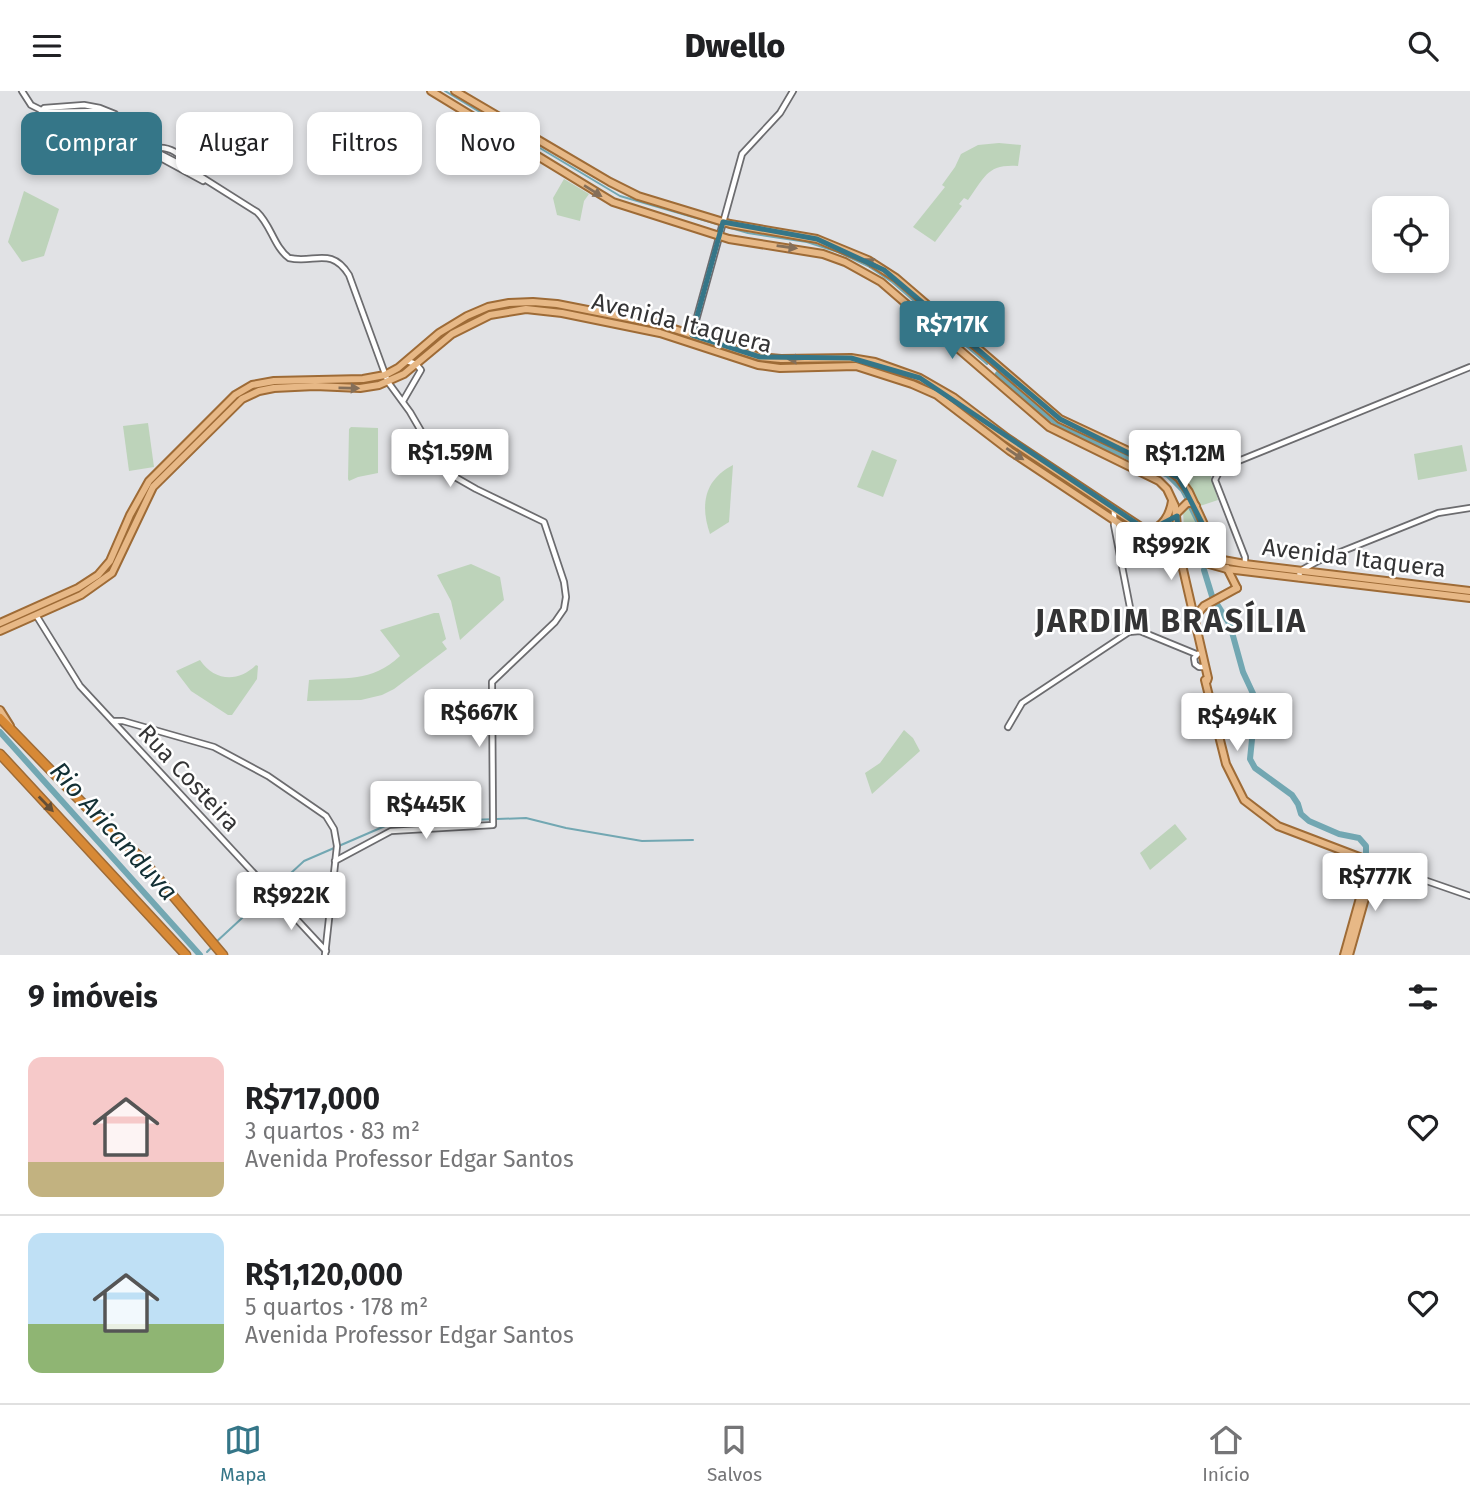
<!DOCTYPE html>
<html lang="pt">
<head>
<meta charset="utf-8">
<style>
	body { margin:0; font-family:"Fira Sans",sans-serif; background:#f6f6f6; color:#202124; height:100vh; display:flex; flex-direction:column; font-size:26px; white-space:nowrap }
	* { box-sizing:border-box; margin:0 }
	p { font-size:23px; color:#757577 }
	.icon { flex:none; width:38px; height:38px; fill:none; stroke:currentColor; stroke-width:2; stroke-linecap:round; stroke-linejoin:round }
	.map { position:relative; height:864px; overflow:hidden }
	.sheet { display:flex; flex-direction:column; background:#fff; flex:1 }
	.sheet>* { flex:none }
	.guide { position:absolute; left:21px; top:21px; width:700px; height:63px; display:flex; gap:14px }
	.buttons { position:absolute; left:1372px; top:105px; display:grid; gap:14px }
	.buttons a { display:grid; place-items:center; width:77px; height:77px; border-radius:14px; background:#fff; box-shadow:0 4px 10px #0003; font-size:35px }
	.price { position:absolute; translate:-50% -60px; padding:0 16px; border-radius:7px; background:#fff; color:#222; font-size:23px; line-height:46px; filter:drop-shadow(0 2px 4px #0008) }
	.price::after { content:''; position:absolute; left:50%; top:42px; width:21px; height:16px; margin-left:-10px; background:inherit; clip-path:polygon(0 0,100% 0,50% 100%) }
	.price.on { background:#357688; color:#fff }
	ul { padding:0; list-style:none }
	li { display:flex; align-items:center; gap:21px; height:175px; padding:0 28px }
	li+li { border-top:2px solid #e0e0e0 }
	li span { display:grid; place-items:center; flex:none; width:196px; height:140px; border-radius:14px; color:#555 }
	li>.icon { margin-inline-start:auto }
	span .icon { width:84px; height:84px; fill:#fffc; stroke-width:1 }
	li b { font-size:30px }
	h2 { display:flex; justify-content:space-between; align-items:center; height:84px; padding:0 28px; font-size:30px }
	.chip { padding:0 24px; border-radius:14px; background:#fff; box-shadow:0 4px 10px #0003; font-size:24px; line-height:63px }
	.chip.on { background:#357688; color:#fff }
	header { display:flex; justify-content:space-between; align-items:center; height:91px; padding:0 28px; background:#fff; font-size:32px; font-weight:800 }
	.dock { display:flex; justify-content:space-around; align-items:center; height:98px; border-top:2px solid #e0e0e0; background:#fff; font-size:19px; color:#757577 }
	.dock a { display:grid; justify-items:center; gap:4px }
	.dock .on { color:#357688 }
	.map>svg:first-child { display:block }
	.green { fill:#bdd3ba }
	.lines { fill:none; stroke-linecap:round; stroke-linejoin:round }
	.stream { stroke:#72a7b2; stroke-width:2 }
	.river { stroke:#72a7b2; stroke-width:6 }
	.minor-casing { stroke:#6c6c6f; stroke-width:8 }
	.major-casing { stroke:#9e6b36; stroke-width:10 }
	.highway-casing { stroke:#9e6b36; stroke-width:11 }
	.minor { stroke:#fff; stroke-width:4.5 }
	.major { stroke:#e7b886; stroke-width:6 }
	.highway { stroke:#d78936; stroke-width:8 }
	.oneway { fill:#856f59 }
	.oneway2 { fill:#654e35 }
	.marked { fill:none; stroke:#357688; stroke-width:5; stroke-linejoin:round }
	.labels { text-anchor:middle; stroke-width:5; stroke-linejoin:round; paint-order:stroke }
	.street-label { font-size:24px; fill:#343435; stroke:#fff }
	.water-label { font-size:26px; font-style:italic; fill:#133035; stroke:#fff }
	.district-label { font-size:32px; font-weight:bold; letter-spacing:2px; fill:#343435; stroke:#fff }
</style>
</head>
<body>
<header><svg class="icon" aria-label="menu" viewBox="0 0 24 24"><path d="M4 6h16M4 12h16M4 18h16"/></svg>Dwello<svg class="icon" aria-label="search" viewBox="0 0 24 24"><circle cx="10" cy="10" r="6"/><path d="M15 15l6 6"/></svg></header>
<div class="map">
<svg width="1470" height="864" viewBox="0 0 1470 864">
	<rect width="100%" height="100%" fill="#e1e2e5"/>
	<!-- green -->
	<g class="green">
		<path d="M 999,52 L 1021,54 L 1018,75 C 987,73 985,86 968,109 L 964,107 L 959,113 L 962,115 L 935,151 L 913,136 L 945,96 L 942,94 L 955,76 L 961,63 L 978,54 Z"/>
		<polygon points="564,88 589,103 584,110 580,130 557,124 553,107"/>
		<polygon points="24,100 59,118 44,165 22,171 8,151"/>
		<polygon points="148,332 154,376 129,380 123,335"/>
		<polygon points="351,336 378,337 378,382 358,386 349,390 348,388 349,338"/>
		<polygon points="1462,354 1467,380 1418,389 1414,363"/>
		<polygon points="872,359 897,369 883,406 857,396"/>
		<path d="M 733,374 L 729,431 L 710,443 C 700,414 704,389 733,374 Z"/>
		<polygon points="1183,379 1190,383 1194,380 1211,385 1218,409 1200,415 1188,392 1181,383"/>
		<polygon points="1189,417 1192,418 1211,460 1185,452 1183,421"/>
		<polygon points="471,473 500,486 504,509 460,549 451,510 437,484"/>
		<path d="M 434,522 L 439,522 L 446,548 L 442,551 L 447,558 L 394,598 L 382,604 L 361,609 L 307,610 L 309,589 C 345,586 371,592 400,565 L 380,539 Z"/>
		<path d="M 200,569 C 214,590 238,592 256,574 L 258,575 L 257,588 L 232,624 L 228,624 L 191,600 L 178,583 L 176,580 Z"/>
		<polygon points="904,639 913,647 920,660 872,703 865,682 880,672"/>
		<polygon points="1175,733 1187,748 1150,779 1140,762"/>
	</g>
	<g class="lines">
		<!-- stream -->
		<g class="stream">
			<polyline points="445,0 620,105 748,142 807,151 838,161 868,175 892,191 987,273"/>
			<polyline points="215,852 304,770 392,732 526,727 566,737 642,750 693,749"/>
			<polyline points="207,861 212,856"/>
		</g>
		<!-- river -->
		<g class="river">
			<polyline points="998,283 1046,324 1066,338 1168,384 1183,399 1189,410"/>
			<polyline points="1190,414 1202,438 1205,462"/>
			<polyline points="1204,479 1212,505"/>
			<polyline points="1217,513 1230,534 1243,581 1256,609 1250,668 1255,677 1292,704 1298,713 1301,723 1309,730 1339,743 1359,747 1366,755 1366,763"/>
			<polyline points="0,641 200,864"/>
		</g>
		<defs>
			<g id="minor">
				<polyline points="22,0 31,14 45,21 102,20"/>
				<polyline points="41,20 44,17 84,14 100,17 115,23 157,65 203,90"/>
				<path d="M 151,58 L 184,75 L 257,121 C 271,134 274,156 289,167 C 314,173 331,155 349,184 L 388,291 L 410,321 L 442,376 L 455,386 L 476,398 L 544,431 L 564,491 L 566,506 L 564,518 L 555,531 L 492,591 L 493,734 L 391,740 L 335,770"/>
				<path d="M 151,58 C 172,52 183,67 196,81"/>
				<polyline points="692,244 742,63 780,22 793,0"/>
				<polyline points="403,310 421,279 416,273 407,270"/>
				<polyline points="1114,419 1114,434 1133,532"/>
				<polyline points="1245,473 1245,466 1215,389 1221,377 1470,276"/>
				<polyline points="1299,487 1300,480 1318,470 1438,422 1470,417"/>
				<polyline points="36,524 80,595 326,860"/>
				<polyline points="1129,541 1128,535 1134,532 1139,534 1140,540"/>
				<polyline points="1198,563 1194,567 1195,573 1199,576 1205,576"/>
				<polyline points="113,630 123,630 214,656 268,685 326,725 334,738 337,755 325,864"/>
				<polyline points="1008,636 1022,612 1129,541 1140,540 1196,563"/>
				<polyline points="1375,772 1470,805"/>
			</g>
			<g id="major">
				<polyline points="431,0 613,111 729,148 823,163 845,171 881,191 1049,336 1159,390 1167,398 1175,415 1180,465 1208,587 1207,590"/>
				<polyline points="455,0 610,91 638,105 730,133 817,148 868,169 896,187 1060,328 1169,379 1179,387 1189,401 1220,468"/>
				<polyline points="1176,423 1187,412 1193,412 1196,415"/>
				<path d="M 1148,440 C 1163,437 1170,423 1172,410"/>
				<polyline points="1227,477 1237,497"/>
				<polyline points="1193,528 1204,515 1237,497"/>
				<polyline points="0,532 78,497 98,484 110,470 130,424 149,390 235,304 252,294 274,290 363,288 385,284 398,277 439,242 467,225 488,216 509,212 533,211 557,213 659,233 760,266 781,268 851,267 875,271 920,287 953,306 1007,347 1153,444 1179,457 1212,467 1245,473 1470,500"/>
				<polyline points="0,540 81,504 112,482 153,396 242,308 259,300 274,297 315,295 360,297 379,294 404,283 452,243 490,224 526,218 562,222 660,242 758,274 780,277 856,275 912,293 937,304 1010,360 1138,445 1180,465 1227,478 1470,507"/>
				<polyline points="1205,589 1226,673 1244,709 1278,735 1375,772 1349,864"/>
				<polyline points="0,619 10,635"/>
				<polyline points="1344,864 1370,771"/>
			</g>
			<g id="highway">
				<polyline points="0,627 96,726 141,767 223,864"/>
				<polyline points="0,663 186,864"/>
			</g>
		</defs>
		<!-- minor casing -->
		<use href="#minor" class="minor-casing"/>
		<!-- major casing -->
		<use href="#major" class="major-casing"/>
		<!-- highway casing -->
		<use href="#highway" class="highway-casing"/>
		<!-- minor -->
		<use href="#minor" class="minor"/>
		<!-- major -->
		<use href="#major" class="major"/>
		<!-- highway -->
		<use href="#highway" class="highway"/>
	</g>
	<!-- one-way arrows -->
	<defs><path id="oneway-solid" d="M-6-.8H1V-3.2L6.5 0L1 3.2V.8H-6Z" transform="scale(1.75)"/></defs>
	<g class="oneway">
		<use href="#oneway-solid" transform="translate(593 100) rotate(32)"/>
		<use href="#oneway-solid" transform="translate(787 156) rotate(8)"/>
		<use href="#oneway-solid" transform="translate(874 173) rotate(-149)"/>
		<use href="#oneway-solid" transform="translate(798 268) rotate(177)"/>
		<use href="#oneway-solid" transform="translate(349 297) rotate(1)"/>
		<use href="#oneway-solid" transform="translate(1015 363) rotate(34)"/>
	</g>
	<use class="oneway2" href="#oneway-solid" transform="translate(46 713) rotate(46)"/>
	<!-- marked area -->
	<path class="marked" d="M 723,131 L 817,148 L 884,179 L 1060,328 L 1179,387 L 1221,469 L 1179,457 L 1177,425 L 1148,440 L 920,287 L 851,267 L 760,266 L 692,244 Z"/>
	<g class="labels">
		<!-- street labels -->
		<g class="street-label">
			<text transform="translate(682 232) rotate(14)" y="8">Avenida Itaquera</text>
			<text transform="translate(1354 467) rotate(7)" y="8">Avenida Itaquera</text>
			<text transform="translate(189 687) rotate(47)" y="8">Rua Costeira</text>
		</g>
		<!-- water labels -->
		<g class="water-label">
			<text transform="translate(114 740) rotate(48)" y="9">Rio Aricanduva</text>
		</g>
		<!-- district labels -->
		<g class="district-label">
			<text x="1171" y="541">JARDIM BRASÍLIA</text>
		</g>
	</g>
</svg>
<div class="buttons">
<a><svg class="icon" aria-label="locate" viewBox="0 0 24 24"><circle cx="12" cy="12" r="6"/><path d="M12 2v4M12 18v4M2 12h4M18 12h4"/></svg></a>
</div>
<b class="price on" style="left:952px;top:270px">R$717K</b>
<b class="price" style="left:450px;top:398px">R$1.59M</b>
<b class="price" style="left:1185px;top:399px">R$1.12M</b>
<b class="price" style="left:1171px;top:491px">R$992K</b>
<b class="price" style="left:479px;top:658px">R$667K</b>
<b class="price" style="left:1237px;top:662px">R$494K</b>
<b class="price" style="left:426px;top:750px">R$445K</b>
<b class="price" style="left:1375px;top:822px">R$777K</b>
<b class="price" style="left:291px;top:841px">R$922K</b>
<div class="guide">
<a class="chip on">Comprar</a>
<a class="chip">Alugar</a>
<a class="chip">Filtros</a>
<a class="chip">Novo</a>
</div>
</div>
<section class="sheet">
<h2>9 imóveis<svg class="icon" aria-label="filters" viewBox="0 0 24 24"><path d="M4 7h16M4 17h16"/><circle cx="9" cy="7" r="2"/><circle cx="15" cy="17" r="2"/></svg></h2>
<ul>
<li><span style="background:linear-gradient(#f6c9c9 75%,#c2b280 0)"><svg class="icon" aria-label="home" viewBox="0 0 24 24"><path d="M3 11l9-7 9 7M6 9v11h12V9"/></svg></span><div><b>R$717,000</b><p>3 quartos · 83 m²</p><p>Avenida Professor Edgar Santos</p></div><svg class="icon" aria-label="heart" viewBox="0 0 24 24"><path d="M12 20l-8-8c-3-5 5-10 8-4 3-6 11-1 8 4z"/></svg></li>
<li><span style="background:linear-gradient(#bfe0f5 65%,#8fb573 0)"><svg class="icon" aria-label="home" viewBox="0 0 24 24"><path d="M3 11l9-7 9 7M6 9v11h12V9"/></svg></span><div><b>R$1,120,000</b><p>5 quartos · 178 m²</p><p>Avenida Professor Edgar Santos</p></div><svg class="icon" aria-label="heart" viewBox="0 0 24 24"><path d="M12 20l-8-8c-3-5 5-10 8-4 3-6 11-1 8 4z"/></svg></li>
</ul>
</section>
<nav class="dock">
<a class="on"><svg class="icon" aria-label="map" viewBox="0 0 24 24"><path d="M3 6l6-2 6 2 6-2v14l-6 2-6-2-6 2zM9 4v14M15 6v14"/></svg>Mapa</a>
<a><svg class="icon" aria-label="saved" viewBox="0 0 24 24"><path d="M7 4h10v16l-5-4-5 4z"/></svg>Salvos</a>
<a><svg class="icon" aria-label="home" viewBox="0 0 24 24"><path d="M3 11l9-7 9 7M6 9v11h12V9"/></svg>Início</a>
</nav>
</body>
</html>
